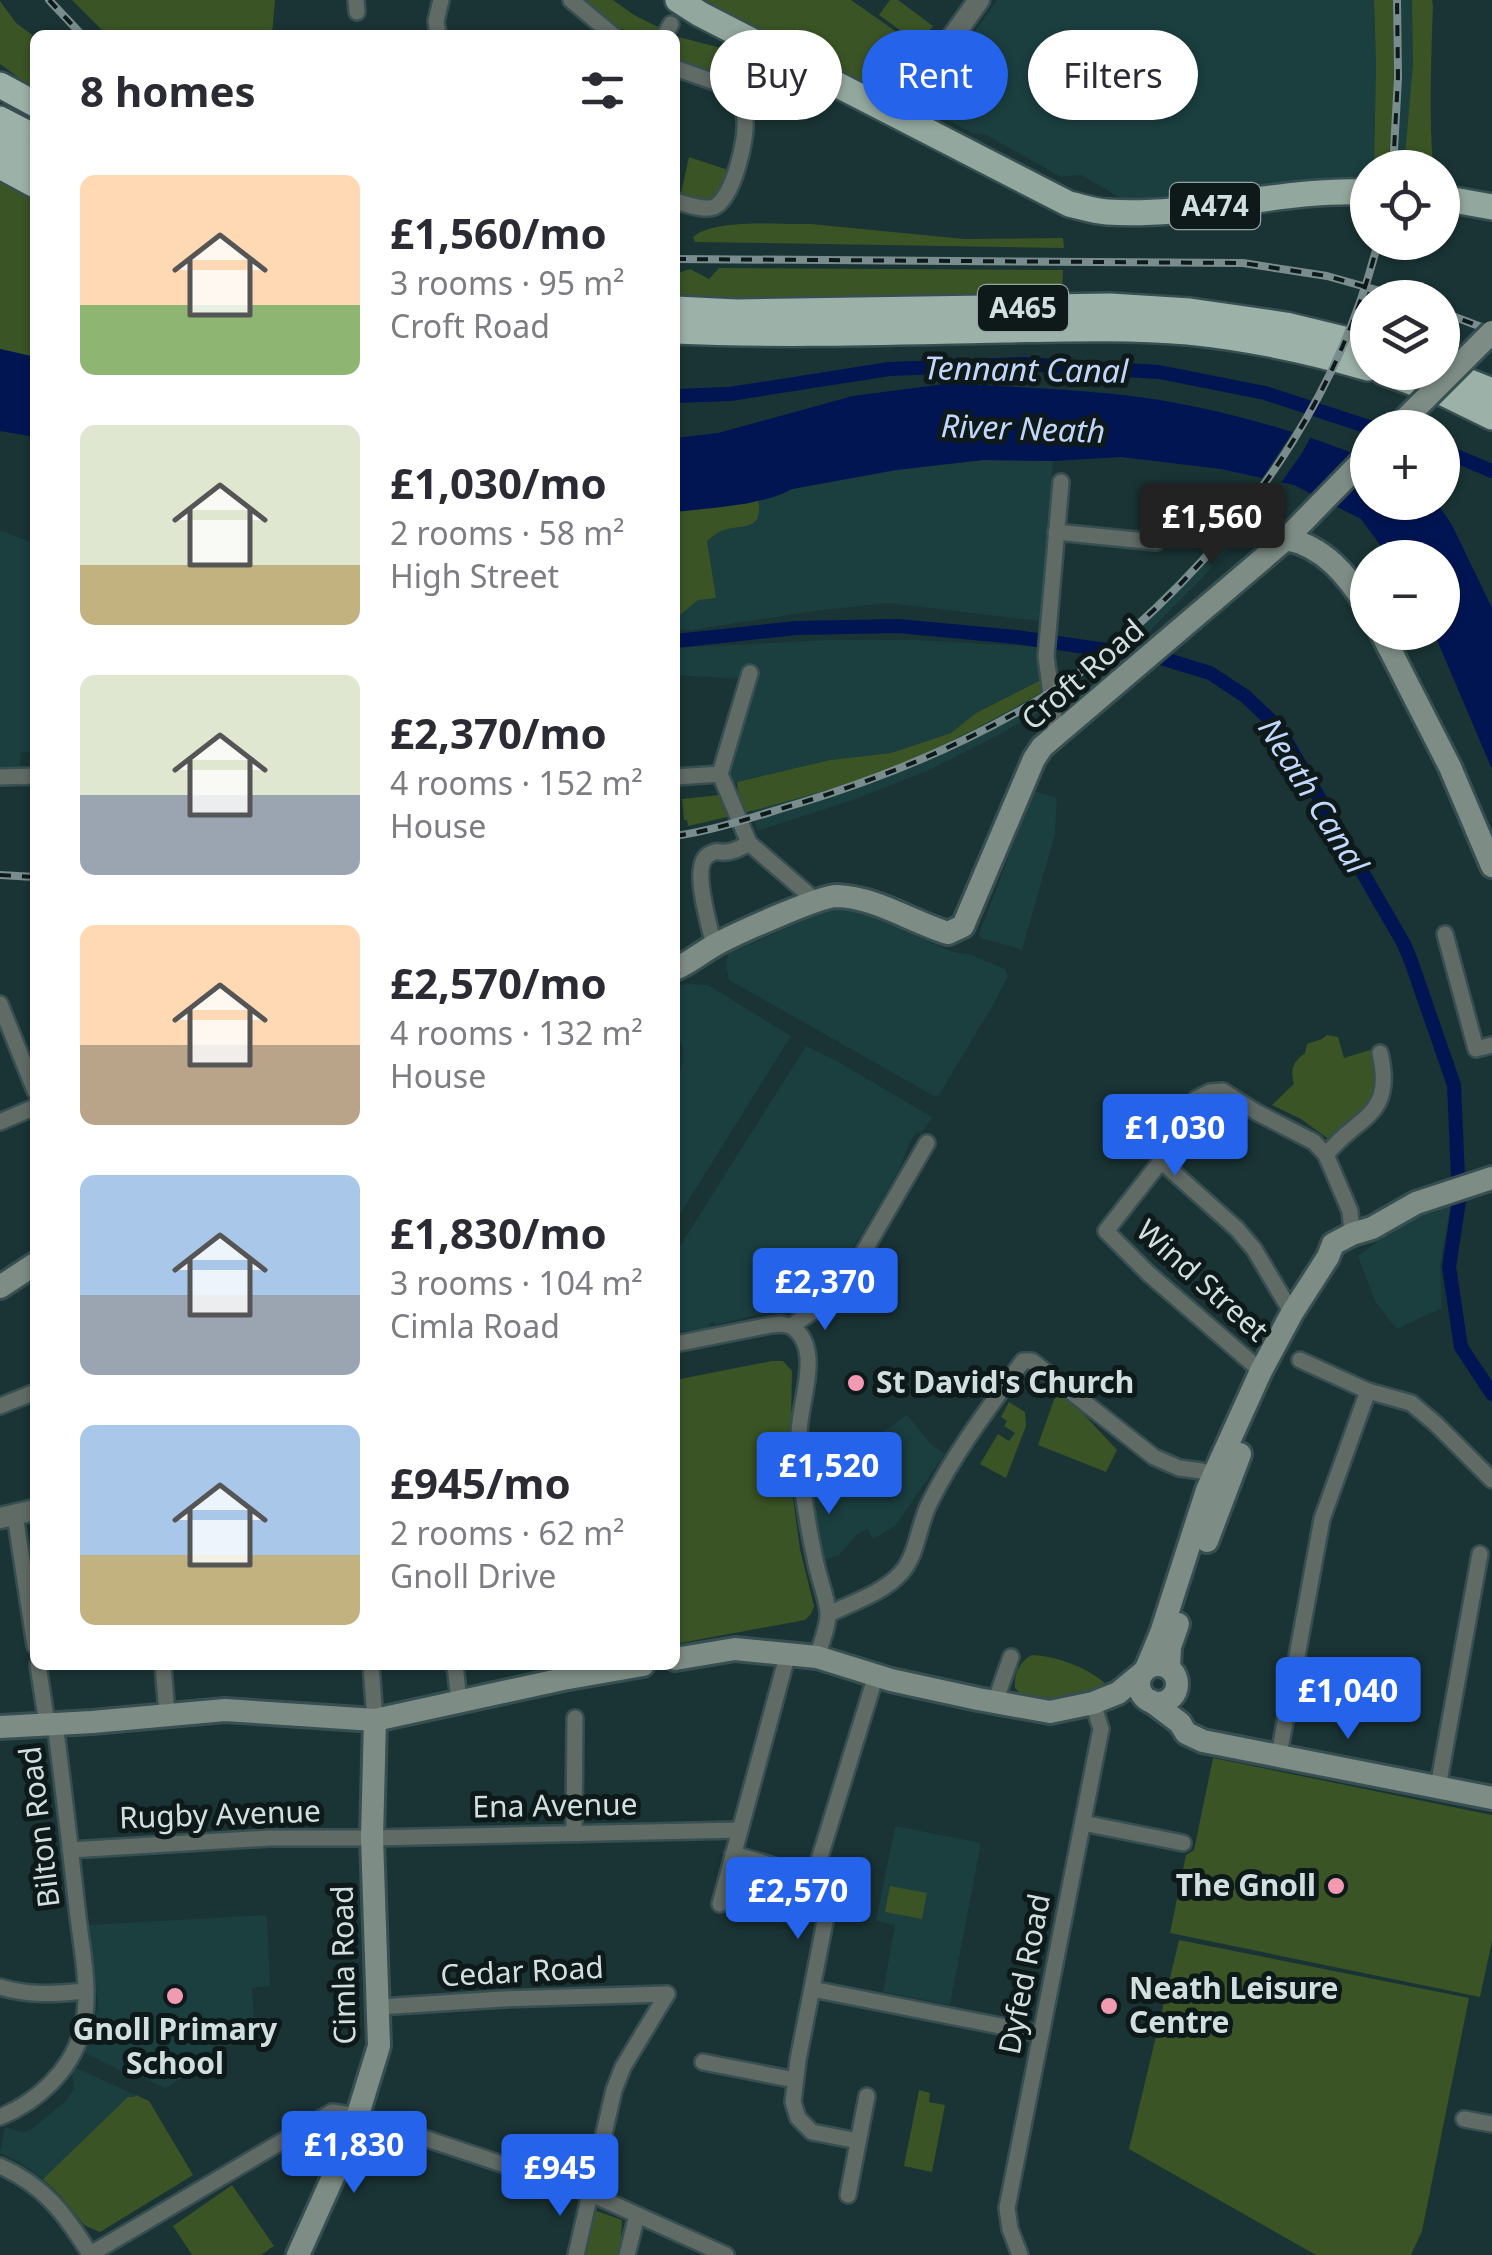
<!DOCTYPE html>
<html lang="en">
<head>
<meta charset="utf-8">
<style>
	body { margin:0; font-family:"Noto Sans",sans-serif; background:#f2f2f3; color:#2b2b33; height:100vh; display:flex; flex-direction:column; font-size:38px; white-space:nowrap }
	* { box-sizing:border-box; margin:0 }
	p { font-size:32px; color:#7c7c81 }
	.icon { flex:none; width:55px; height:55px; fill:none; stroke:currentColor; stroke-width:2; stroke-linecap:round; stroke-linejoin:round }
	.map { position:relative; flex:1; overflow:hidden }
	.side { position:absolute; left:30px; top:30px; width:650px; height:1640px; display:flex; flex-direction:column; background:#fff; border-radius:15px; box-shadow:0 2px 8px #0004 }
	.side>* { flex:none }
	.banner { position:absolute; left:710px; top:30px; width:630px; height:90px; display:flex; gap:20px }
	.tools { position:absolute; left:1350px; top:150px; display:grid; gap:20px }
	.tools a { display:grid; place-items:center; width:110px; height:110px; border-radius:50%; background:#fff; box-shadow:0 2px 8px #0004; font-size:50px }
	.price { position:absolute; translate:-50% -85px; padding:0 22px; border-radius:10px; background:#2563eb; color:#fff; font-size:32px; line-height:65px; filter:drop-shadow(0 2px 5px #0008) }
	.price::after { content:''; position:absolute; left:50%; top:60px; width:30px; height:22px; margin-left:-15px; background:inherit; clip-path:polygon(0 0,100% 0,50% 100%) }
	.price.selected { background:#222; color:#fff }
	ul { padding:0; list-style:none }
	li { display:flex; align-items:center; gap:30px; height:250px; padding:0 50px }
	li span { display:grid; place-items:center; flex:none; width:280px; height:200px; border-radius:15px; color:#555 }
	li>.icon { margin-inline-start:auto }
	span .icon { width:120px; height:120px; fill:#fffc; stroke-width:1 }
	li b { font-size:42px }
	h2 { display:flex; justify-content:space-between; align-items:center; height:120px; padding:0 50px; font-size:42px }
	.chip { padding:0 35px; border-radius:45px; background:#fff; box-shadow:0 2px 8px #0004; font-size:35px; line-height:90px }
	.chip.selected { background:#2563eb; color:#fff }
	.map>svg:first-child { display:block }
	.built { fill:#1b3e3f }
	.green { fill:#3a5425 }
	.water { fill:#021553 }
	.pier { fill:#1a3334 }
	.lines { fill:none; stroke-linecap:round; stroke-linejoin:round }
	.canal { stroke:#021553; stroke-width:14 }
	.minor-casing { stroke:#374f50; stroke-width:20 }
	.tertiary-casing { stroke:#374f50; stroke-width:25 }
	.secondary-casing { stroke:#374f50; stroke-width:28 }
	.primary-casing { stroke:#374f50; stroke-width:30 }
	.trunk-casing { stroke:#374f50; stroke-width:30 }
	.minor { stroke:#616b66; stroke-width:15 }
	.tertiary { stroke:#616b66; stroke-width:20 }
	.secondary { stroke:#7d8d85; stroke-width:22 }
	.primary { stroke:#92a79d; stroke-width:25 }
	.trunk { stroke:#9cb2a8; stroke-width:25 }
	.rail-casing { stroke:#7a8d8e; stroke-width:8 }
	.rail { stroke:#0e1919; stroke-width:4; stroke-dasharray:11; stroke-linecap:butt }
	.secondary-bridge-casing { stroke:#374f50; stroke-width:28; stroke-linecap:butt }
	.secondary-bridge { stroke:#7d8d85; stroke-width:22 }
	.poi-dot { fill:#f19ab2; stroke:#0e1919; stroke-width:4 }
	.labels { text-anchor:middle; stroke-width:10; stroke-linejoin:round; paint-order:stroke }
	.shield { fill:#0e1919; stroke:#96a4a4; stroke-width:2.5 }
	.shield-label { font-size:28px; font-weight:bold; fill:#d1dfe0 }
	.street-label { font-size:30px; fill:#d1dfe0; stroke:#0e1919 }
	.poi-label { font-size:30px; font-weight:bold; fill:#d1dfe0; stroke:#0e1919; text-anchor:start }
	.water-label { font-size:32px; font-style:italic; fill:#c3d7fe; stroke:#0e1919 }
</style>
</head>
<body>
<div class="map">
<svg width="1492" height="2255" viewBox="0 0 1492 2255">
	<rect width="100%" height="100%" fill="#1a3334"/>
	<!-- built -->
	<g class="built">
		<polygon points="997,0 1374,0 1376,65 1374,167 1368,168 1367,180 1146,207 1119,197 1081,175 1061,177 986,135 972,133 926,108 975,31"/>
		<polygon points="1393,0 1412,0 1413,13 1413,63 1404,167 1388,168 1394,104"/>
		<polygon points="983,460 1053,461 1040,621 888,603 814,611 693,630 675,630 675,512 740,504 778,496 792,489 897,470"/>
		<polygon points="1233,519 1248,528 1202,578 1145,636 1126,631 1190,567"/>
		<polygon points="0,530 35,544 35,753 21,752 19,769 0,767"/>
		<polygon points="828,640 916,640 1040,647 1041,680 976,713 951,733 891,753 830,760 732,783 729,774 714,768 719,742 744,679 675,675 675,648"/>
		<polygon points="1041,693 1042,711 987,741 929,770 853,800 757,831 752,810 849,782 923,754"/>
		<polygon points="1034,791 1057,798 1055,835 1022,950 981,938 979,934"/>
		<polygon points="841,908 852,909 953,952 969,954 1005,969 1008,976 993,1005 939,1095 934,1096 729,980 726,966 728,954 823,912"/>
		<polygon points="689,984 708,985 791,1036 675,1222 675,1076 682,1066 683,1049 675,1025 675,986"/>
		<polygon points="806,1046 835,1060 932,1117 921,1134 916,1132 909,1144 899,1170 848,1257 831,1278 829,1276 810,1294 768,1312 715,1325 714,1322 709,1323 709,1329 675,1332 675,1254"/>
		<polygon points="1451,1203 1440,1264 1442,1308 1397,1329 1375,1301 1358,1256 1400,1225 1420,1214"/>
		<polygon points="907,1415 932,1445 945,1454 895,1526 873,1539 867,1529 856,1535 839,1555 824,1560 816,1532 812,1502 808,1430 818,1434 877,1436"/>
		<polygon points="895,1826 981,1843 950,2005 883,1992 895,1925 876,1921"/>
		<polygon points="265,1915 267,1918 270,1986 252,1988 255,2043 226,2046 198,2059 196,2064 199,2068 165,2088 131,2072 129,2075 85,2053 92,2035 98,2005 89,1925"/>
		<polygon points="76,2068 149,2101 193,2175 100,2232 84,2225 60,2195 39,2176 21,2163 0,2153 5,2127 21,2132 29,2131 66,2101 74,2089 72,2073"/>
	</g>
	<!-- green -->
	<g class="green">
		<polygon points="72,0 275,0 272,35 107,35"/>
		<path d="M 581,0 L 613,0 L 634,15 L 660,28 L 660,32 C 628,42 604,19 581,0 Z"/>
		<path d="M 694,0 L 851,0 L 928,54 C 914,73 905,92 879,94 Z"/>
		<polygon points="890,0 898,0 933,26 919,44 879,15"/>
		<polygon points="1374,0 1393,0 1394,104 1388,167 1374,167 1376,65"/>
		<path d="M 1412,0 L 1432,0 L 1433,6 C 1431,60 1429,114 1433,167 L 1404,167 L 1413,63 Z"/>
		<polygon points="0,1 16,23 35,37 35,90 0,64"/>
		<polygon points="675,36 740,53 739,73 731,81 675,62"/>
		<path d="M 689,157 L 728,170 C 715,202 715,205 680,197 Z"/>
		<polygon points="0,182 35,196 35,357 0,349"/>
		<path d="M 811,224 L 964,239 L 1063,238 L 1064,248 L 695,242 L 693,237 C 715,218 780,225 811,224 Z"/>
		<polygon points="719,268 1063,270 1062,291 760,300 675,294 675,274 690,269 709,279"/>
		<path d="M 758,500 C 764,533 741,523 721,531 C 716,533 711,538 707,541 L 716,598 L 698,600 L 681,614 L 675,615 L 675,512 Z"/>
		<path d="M 1041,680 L 1041,693 C 1003,714 964,736 924,754 C 850,787 767,808 688,826 L 687,820 L 684,820 L 682,799 L 738,793 L 737,782 L 830,760 L 891,753 L 951,733 L 976,713 Z"/>
		<path d="M 1327,1035 L 1338,1037 L 1344,1058 L 1373,1049 C 1387,1102 1372,1108 1332,1137 L 1327,1138 L 1301,1119 L 1272,1105 L 1294,1084 C 1290,1068 1293,1062 1305,1053 L 1307,1044 L 1322,1039 Z"/>
		<polygon points="772,1361 783,1361 792,1371 790,1476 800,1549 814,1606 811,1614 805,1620 675,1644 675,1380"/>
		<polygon points="1057,1391 1077,1407 1117,1450 1106,1472 1038,1445"/>
		<polygon points="1009,1402 1025,1412 1026,1426 1006,1478 980,1464 998,1434 1009,1441 1015,1433 1004,1426 1007,1421 1001,1417"/>
		<path d="M 1032,1655 C 1059,1657 1084,1666 1105,1683 C 1078,1701 1053,1698 1022,1696 L 1015,1688 C 1013,1675 1020,1661 1032,1655 Z"/>
		<polygon points="1213,1758 1492,1815 1492,1941 1480,1997 1170,1933 1186,1855 1194,1850"/>
		<polygon points="890,1886 927,1893 922,1919 885,1912"/>
		<polygon points="1179,1940 1469,1998 1422,2231 1411,2255 1316,2255 1129,2149"/>
		<polygon points="919,2090 930,2093 929,2102 945,2105 932,2172 904,2166"/>
		<polygon points="136,2095 149,2101 193,2175 100,2232 84,2225 60,2195 43,2179 128,2097 134,2097"/>
		<polygon points="232,2185 274,2246 261,2255 192,2255 173,2226"/>
		<polygon points="594,2210 622,2220 620,2255 586,2255"/>
	</g>
	<!-- water -->
	<g class="water">
		<polygon points="0,349 35,357 35,437 0,431"/>
		<path d="M 952,383 C 1021,388 1091,389 1160,400 C 1230,412 1301,432 1367,459 L 1368,502 L 1437,503 L 1452,525 L 1492,608 L 1492,769 L 1434,633 L 1442,632 L 1442,558 L 1389,557 L 1361,519 L 1294,485 L 1221,469 L 1121,457 L 1053,461 L 983,460 L 896,470 L 792,489 C 757,507 714,507 675,512 L 675,438 L 718,433 L 853,396 Z"/>
	</g>
	<!-- pier -->
	<polygon class="pier" points="1295,428 1313,433 1302,453 1278,487 1259,483"/>
	<g class="lines">
		<!-- canal -->
		<g class="canal">
			<polyline points="675,396 730,394 889,369 1022,364 1159,372 1265,393 1372,428"/>
			<polyline points="1442,450 1492,471"/>
			<polyline points="675,641 796,628 898,626 1016,637 1161,658 1210,673 1245,696 1278,727 1404,944 1411,961 1454,1085 1459,1201 1449,1267 1461,1347 1492,1394"/>
		</g>
		<defs>
			<g id="minor">
				<polyline points="356,0 357,12"/>
				<polyline points="571,0 613,35"/>
				<polyline points="438,35 436,21 441,0"/>
				<polyline points="665,35 671,24"/>
				<path d="M 675,68 L 735,89 C 739,99 745,109 745,120 C 747,139 733,199 714,207 C 703,211 686,204 675,201"/>
				<polyline points="735,89 763,47"/>
				<polyline points="1056,532 1156,542"/>
				<polyline points="1056,733 1046,656 1061,482"/>
				<polyline points="720,774 749,843 816,901"/>
				<polyline points="720,774 750,673"/>
				<polyline points="0,777 35,776"/>
				<polyline points="675,777 720,774"/>
				<polyline points="1445,934 1476,1049 1492,1045"/>
				<path d="M 714,946 C 710,926 689,863 710,854 C 721,849 715,853 726,852 C 734,852 742,847 749,843"/>
				<polyline points="0,1004 35,1091"/>
				<polyline points="0,1122 35,1107"/>
				<path d="M 1326,1155 C 1357,1115 1395,1118 1380,1053"/>
				<polyline points="1161,1161 1237,1229 1254,1249 1292,1313"/>
				<path d="M 791,1326 C 825,1349 798,1403 799,1436 C 800,1478 806,1518 815,1559 C 818,1576 826,1594 828,1612 C 829,1625 821,1643 817,1657"/>
				<polyline points="675,1344 771,1325 781,1324 791,1326 829,1301 856,1265 927,1143"/>
				<polyline points="1300,1360 1368,1391 1411,1403 1436,1424 1492,1480"/>
				<polyline points="1261,1371 1149,1274 1106,1231 1161,1161 1196,1099 1210,1092 1223,1091 1256,1112 1314,1142 1326,1155 1350,1211 1352,1234"/>
				<polyline points="0,1406 35,1392"/>
				<polyline points="15,1515 35,1646"/>
				<path d="M 829,1614 C 853,1602 883,1593 901,1573 C 918,1554 918,1525 930,1502 C 955,1452 990,1406 1023,1361 L 1032,1361 L 1154,1457 L 1179,1468 L 1202,1471"/>
				<polyline points="38,1665 47,1724"/>
				<polyline points="163,1665 167,1714"/>
				<polyline points="371,1665 375,1720"/>
				<polyline points="455,1665 459,1701"/>
				<polyline points="995,1702 1011,1657"/>
				<polyline points="1279,1755 1322,1519 1368,1391"/>
				<polyline points="1438,1787 1480,1554"/>
				<polyline points="1083,1823 1183,1843"/>
				<polyline points="574,1833 575,1718"/>
				<polyline points="70,1850 270,1838 372,1838 740,1830"/>
				<path d="M 733,1854 C 768,1864 809,1872 828,1906 L 798,2060 L 793,2102 L 798,2118 L 812,2132 L 858,2141"/>
				<polyline points="811,1886 876,1675"/>
				<polyline points="720,1904 788,1653"/>
				<path d="M 0,1987 C 29,1996 57,1994 86,1991"/>
				<polyline points="812,1989 1041,2034"/>
				<polyline points="379,2007 503,1999 667,1994"/>
				<polyline points="703,2062 795,2080"/>
				<path d="M 0,2117 C 37,2102 71,2071 82,2031 C 92,1992 81,1947 77,1908 C 70,1846 63,1785 55,1723"/>
				<polyline points="1464,2119 1492,2124"/>
				<path d="M 0,2166 C 45,2186 65,2214 90,2254"/>
				<polyline points="848,2195 867,2096"/>
				<polyline points="89,2255 332,2112 358,2116 589,2193 726,2255"/>
				<polyline points="576,2255 614,2090 623,2067 667,1994"/>
				<polyline points="627,2255 637,2215"/>
				<polyline points="1020,2255 1010,2229 1007,2208 1101,1729 1093,1703"/>
			</g>
			<g id="tertiary">
				<polyline points="893,113 916,88 979,0"/>
				<polyline points="0,1518 35,1510"/>
			</g>
			<g id="secondary">
				<path d="M 1286,539 C 1324,546 1348,576 1368,608"/>
				<polyline points="1381,632 1450,767 1492,866"/>
				<path d="M 675,969 C 689,963 701,953 715,945 C 733,935 819,896 837,896 C 875,897 912,922 948,933 L 963,926 L 1034,759 L 1042,747 L 1286,539 L 1368,455"/>
				<polyline points="0,1287 35,1264"/>
				<polyline points="1207,1541 1240,1454"/>
				<polyline points="675,1659 735,1649 817,1657 891,1680 978,1699 1050,1712 1093,1703 1118,1693 1141,1674"/>
				<circle cx="1158" cy="1684" r="19"/>
				<polyline points="1169,1667 1170,1647 1178,1624"/>
				<polyline points="1146,1669 1161,1633 1207,1490 1261,1371 1292,1313 1328,1257 1333,1244 1352,1234 1372,1228 1416,1203 1492,1178"/>
				<polyline points="1151,1701 1180,1723 1186,1733 1203,1741 1492,1798"/>
				<polyline points="0,1727 92,1722 225,1710 375,1720 563,1679 643,1665"/>
				<polyline points="298,2255 351,2137 379,2046 372,1838 375,1720"/>
			</g>
			<g id="primary">
				<path d="M 678,0 L 700,14 L 1069,204 C 1082,207 1094,211 1107,212 C 1194,218 1280,188 1368,192"/>
				<polyline points="1442,198 1492,207"/>
			</g>
			<g id="trunk">
				<polyline points="0,85 35,104"/>
				<polyline points="0,119 35,137"/>
				<polyline points="0,141 35,159"/>
				<polyline points="0,166 35,185"/>
				<polyline points="675,309 737,312 1110,306 1190,311 1286,325 1368,345"/>
				<path d="M 675,331 C 785,336 894,332 1004,330 C 1065,329 1127,327 1188,332 C 1248,338 1309,351 1368,368"/>
				<polyline points="1442,371 1492,391"/>
				<polyline points="1383,372 1445,394 1492,417"/>
			</g>
		</defs>
		<!-- minor casing -->
		<use href="#minor" class="minor-casing"/>
		<!-- tertiary casing -->
		<use href="#tertiary" class="tertiary-casing"/>
		<!-- secondary casing -->
		<use href="#secondary" class="secondary-casing"/>
		<!-- primary casing -->
		<use href="#primary" class="primary-casing"/>
		<!-- trunk casing -->
		<use href="#trunk" class="trunk-casing"/>
		<!-- minor -->
		<use href="#minor" class="minor"/>
		<!-- tertiary -->
		<use href="#tertiary" class="tertiary"/>
		<!-- secondary -->
		<use href="#secondary" class="secondary"/>
		<!-- primary -->
		<use href="#primary" class="primary"/>
		<!-- trunk -->
		<use href="#trunk" class="trunk"/>
		<defs>
			<g id="rail">
				<polyline points="49,0 82,35"/>
				<polyline points="1393,168 1398,78 1397,0"/>
				<polyline points="675,259 1243,263 1327,276 1405,298"/>
				<polyline points="1442,312 1492,331"/>
				<path d="M 675,836 C 717,830 759,815 800,803 C 892,775 982,737 1062,685 C 1096,663 1127,635 1156,608 C 1261,508 1343,383 1378,242"/>
				<polyline points="0,875 35,877"/>
			</g>
		</defs>
		<!-- rail casing -->
		<use href="#rail" class="rail-casing"/>
		<!-- rail -->
		<use href="#rail" class="rail"/>
		<defs>
			<polyline id="secondary-bridge" points="1396,428 1492,332"/>
		</defs>
		<!-- secondary-bridge casing -->
		<use href="#secondary-bridge" class="secondary-bridge-casing"/>
		<!-- secondary-bridge -->
		<use href="#secondary-bridge" class="secondary-bridge"/>
	</g>
	<!-- markers -->
	<g class="poi-dot">
		<circle cx="856" cy="1383" r="10"/>
		<circle cx="1336" cy="1886" r="10"/>
		<circle cx="175" cy="1996" r="10"/>
		<circle cx="1109" cy="2006" r="10"/>
	</g>
	<g class="labels">
		<!-- shield labels -->
		<g class="shield">
			<rect x="1170" y="183" width="90" height="46" rx="8"/>
			<rect x="978" y="285" width="90" height="46" rx="8"/>
		</g>
		<g class="shield-label">
			<text x="1215" y="216">A474</text>
			<text x="1023" y="318">A465</text>
		</g>
		<!-- street labels -->
		<g class="street-label">
			<text transform="translate(1083 675) rotate(-41)" y="10">Croft Road</text>
			<text transform="translate(1202 1281) rotate(42)" y="10">Wind Street</text>
			<text transform="translate(555 1806) rotate(-1)" y="10">Ena Avenue</text>
			<text transform="translate(220 1815) rotate(-2)" y="10">Rugby Avenue</text>
			<text transform="translate(40 1827) rotate(-97)" y="10">Bilton Road</text>
			<text transform="translate(344 1965) rotate(-91)" y="10">Cimla Road</text>
			<text transform="translate(522 1972) rotate(-3)" y="10">Cedar Road</text>
			<text transform="translate(1025 1974) rotate(-79)" y="10">Dyfed Road</text>
		</g>
		<!-- poi labels -->
		<g class="poi-label">
			<text x="876" y="1393">St David's Church</text>
			<text x="1316" y="1896" text-anchor="end">The Gnoll</text>
			<text x="1129" y="1999">Neath Leisure<tspan x="1129" dy="34">Centre</tspan></text>
			<text x="175" y="2040" text-anchor="middle">Gnoll Primary<tspan x="175" dy="34">School</tspan></text>
		</g>
		<!-- water labels -->
		<g class="water-label">
			<text transform="translate(1026 370) rotate(1)" y="11">Tennant Canal</text>
			<text transform="translate(1023 429) rotate(2)" y="11">River Neath</text>
			<text transform="translate(1313 796) rotate(58)" y="11">Neath Canal</text>
		</g>
	</g>
</svg>
<div class="tools">
<a><svg class="icon" aria-label="locate" viewBox="0 0 24 24"><circle cx="12" cy="12" r="6"/><path d="M12 2v4M12 18v4M2 12h4M18 12h4"/></svg></a>
<a><svg class="icon" aria-label="layers" viewBox="0 0 24 24"><path d="M12 4l9 5-9 5-9-5zM3 14l9 5 9-5"/></svg></a>
<a>+</a>
<a>−</a>
</div>
<b class="price selected" style="left:1212px;top:568px">£1,560</b>
<b class="price" style="left:1175px;top:1179px">£1,030</b>
<b class="price" style="left:825px;top:1333px">£2,370</b>
<b class="price" style="left:829px;top:1517px">£1,520</b>
<b class="price" style="left:1348px;top:1742px">£1,040</b>
<b class="price" style="left:798px;top:1942px">£2,570</b>
<b class="price" style="left:354px;top:2196px">£1,830</b>
<b class="price" style="left:560px;top:2219px">£945</b>
<div class="banner">
<a class="chip">Buy</a>
<a class="chip selected">Rent</a>
<a class="chip">Filters</a>
</div>
<section class="side">
<h2>8 homes<svg class="icon" aria-label="filters" viewBox="0 0 24 24"><path d="M4 7h16M4 17h16"/><circle cx="9" cy="7" r="2"/><circle cx="15" cy="17" r="2"/></svg></h2>
<ul>
<li><span style="background:linear-gradient(#ffd9b3 65%,#8fb573 0)"><svg class="icon" aria-label="home" viewBox="0 0 24 24"><path d="M3 11l9-7 9 7M6 9v11h12V9"/></svg></span><div><b>£1,560/mo</b><p>3 rooms · 95 m²</p><p>Croft Road</p></div></li>
<li><span style="background:linear-gradient(#dfe7d0 70%,#c2b280 0)"><svg class="icon" aria-label="home" viewBox="0 0 24 24"><path d="M3 11l9-7 9 7M6 9v11h12V9"/></svg></span><div><b>£1,030/mo</b><p>2 rooms · 58 m²</p><p>High Street</p></div></li>
<li><span style="background:linear-gradient(#dfe7d0 60%,#9aa5b1 0)"><svg class="icon" aria-label="home" viewBox="0 0 24 24"><path d="M3 11l9-7 9 7M6 9v11h12V9"/></svg></span><div><b>£2,370/mo</b><p>4 rooms · 152 m²</p><p>House</p></div></li>
<li><span style="background:linear-gradient(#ffd9b3 60%,#b9a48a 0)"><svg class="icon" aria-label="home" viewBox="0 0 24 24"><path d="M3 11l9-7 9 7M6 9v11h12V9"/></svg></span><div><b>£2,570/mo</b><p>4 rooms · 132 m²</p><p>House</p></div></li>
<li><span style="background:linear-gradient(#a9c7e8 60%,#9aa5b1 0)"><svg class="icon" aria-label="home" viewBox="0 0 24 24"><path d="M3 11l9-7 9 7M6 9v11h12V9"/></svg></span><div><b>£1,830/mo</b><p>3 rooms · 104 m²</p><p>Cimla Road</p></div></li>
<li><span style="background:linear-gradient(#a9c7e8 65%,#c2b280 0)"><svg class="icon" aria-label="home" viewBox="0 0 24 24"><path d="M3 11l9-7 9 7M6 9v11h12V9"/></svg></span><div><b>£945/mo</b><p>2 rooms · 62 m²</p><p>Gnoll Drive</p></div></li>
</ul>
</section>
</div>
</body>
</html>
